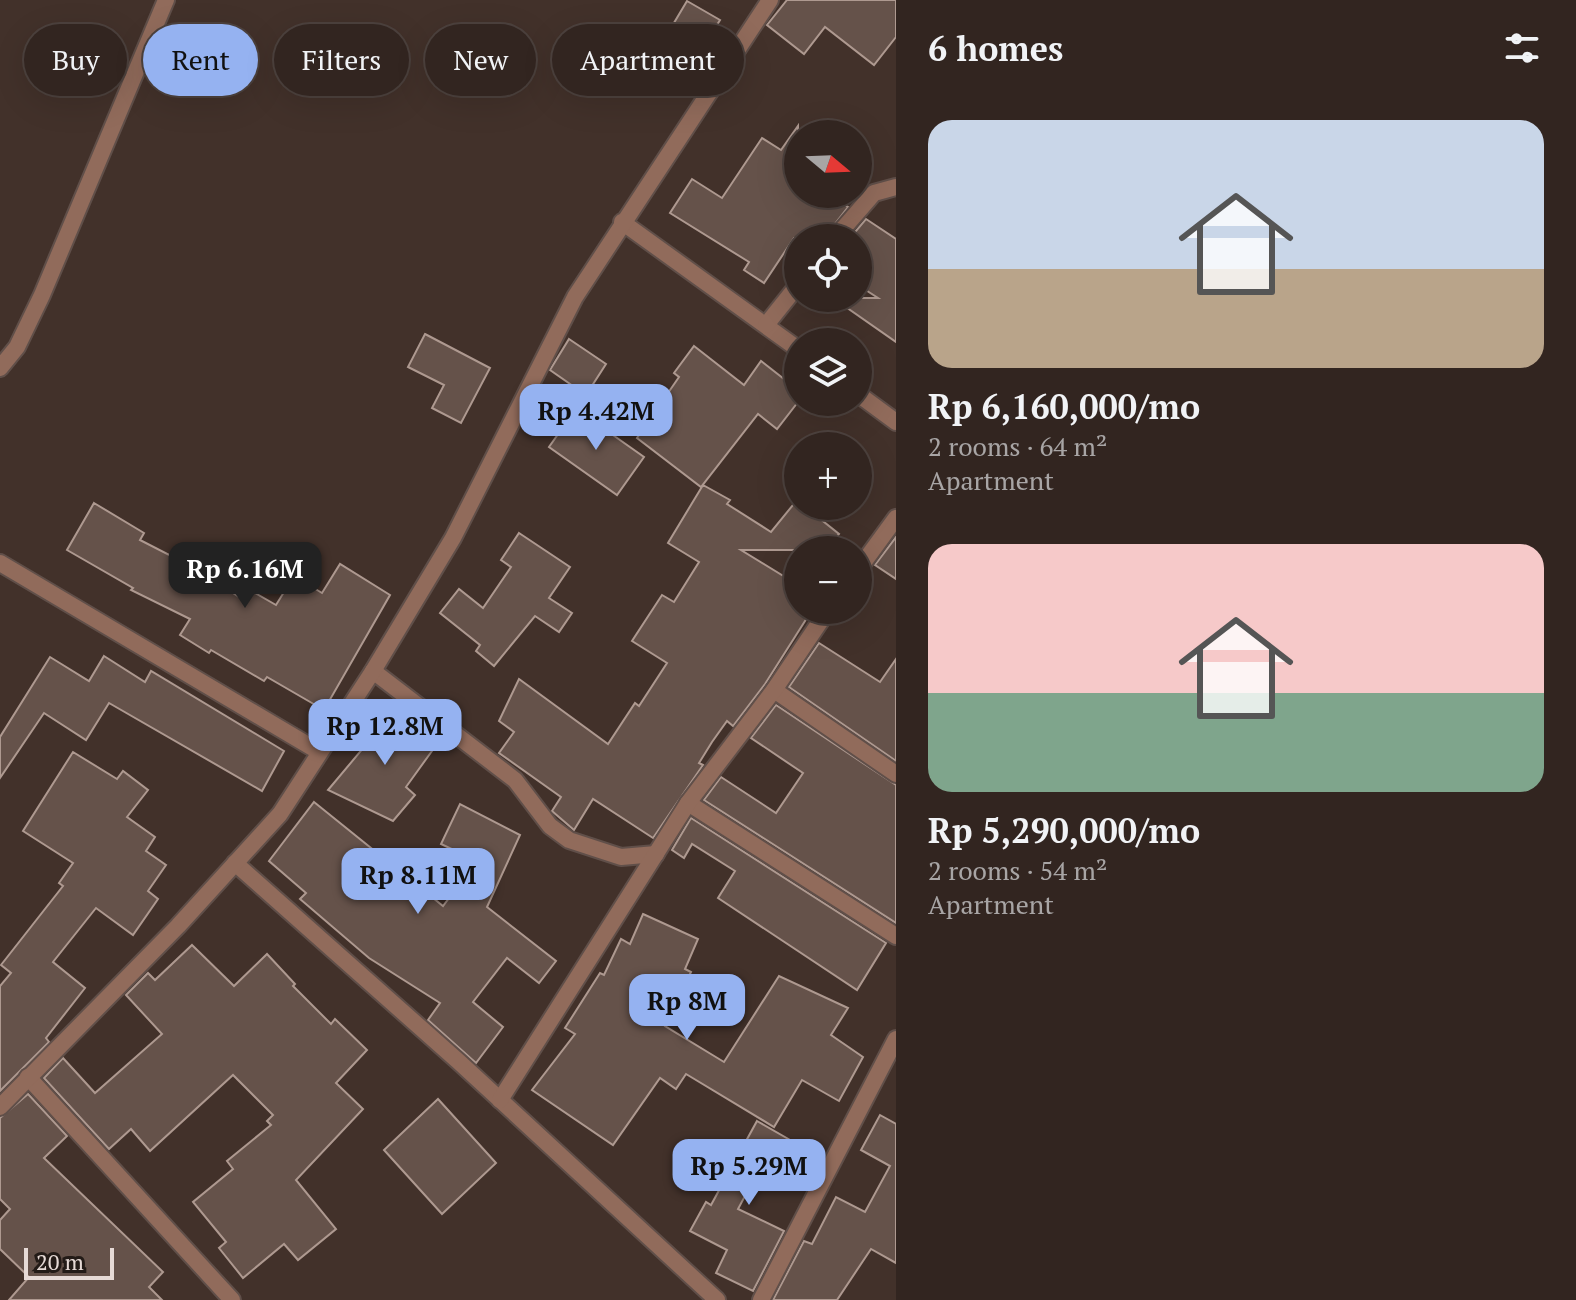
<!DOCTYPE html>
<html lang="en">
<head>
<meta charset="utf-8">
<style>
	body { margin:0; font-family:"PT Serif",serif; background:#3d312d; color:#f1f3f6; height:100vh; display:flex; flex-direction:column; font-size:30px; white-space:nowrap }
	* { box-sizing:border-box; margin:0 }
	p { font-size:26px; color:#a8a5a5 }
	.icon { flex:none; width:44px; height:44px; fill:none; stroke:currentColor; stroke-width:2; stroke-linecap:round; stroke-linejoin:round }
	.map { position:relative; flex:1; overflow:hidden }
	.side { display:flex; flex-direction:column; background:#322520; width:680px }
	.side>* { flex:none }
	.hud { position:absolute; left:24px; top:24px; width:752px; height:72px; display:flex; gap:16px }
	.needle { width:52px; rotate:109deg }
	.controls { position:absolute; left:784px; top:120px; display:grid; gap:16px }
	.controls a { display:grid; place-items:center; width:88px; height:88px; border-radius:50%; background:#322520; box-shadow:0 8px 32px #0002,0 0 0 2px #4d423e; font-size:40px }
	.scale { position:absolute; left:24px; bottom:20px; width:90px; box-sizing:border-box; padding-left:8px; border:4px solid #e6dad6; border-top:0; font-size:22px; line-height:28px; white-space:nowrap; color:#e6dad6; -webkit-text-stroke:6px #231b17; paint-order:stroke }
	.price { position:absolute; translate:-50% -68px; padding:0 18px; border-radius:16px; background:#95b2f1; color:#111; font-size:26px; line-height:52px; filter:drop-shadow(0 2px 4px #0008) }
	.price::after { content:''; position:absolute; left:50%; top:48px; width:24px; height:18px; margin-left:-12px; background:inherit; clip-path:polygon(0 0,100% 0,50% 100%) }
	.price.active { background:#222; color:#fff }
	ul { padding:0; list-style:none }
	li { display:grid; align-content:center; gap:16px; height:424px; padding:0 32px }
	li span { display:grid; place-items:center; height:248px; border-radius:24px; color:#555 }
	li>.icon { margin-inline-start:auto }
	span .icon { width:144px; height:144px; fill:#fffc; stroke-width:1 }
	li b { font-size:34px }
	h2 { display:flex; justify-content:space-between; align-items:center; height:96px; padding:0 32px; font-size:34px }
	.chip { padding:0 28px; border-radius:36px; background:#322520; box-shadow:0 8px 32px #0002,0 0 0 2px #4d423e; font-size:28px; line-height:72px }
	.chip.active { background:#95b2f1; color:#111 }
	main { display:flex; flex:1; min-height:0 }
	.map>svg:first-child { display:block }
	.building { fill:#65524a; stroke:#ae9990; stroke-width:2 }
	.lines { fill:none; stroke-linecap:round; stroke-linejoin:round }
	.minor-casing { stroke:#604f49; stroke-width:20 }
	.minor { stroke:#916b5b; stroke-width:16 }
</style>
</head>
<body>
<main>
<div class="map">
<svg width="896" height="1300" viewBox="0 0 896 1300">
	<rect width="100%" height="100%" fill="#42312a"/>
	<!-- building -->
	<g class="building">
		<polygon points="787,0 896,0 896,37 874,65 825,27 804,54 767,25"/>
		<polygon points="687,1 720,20 697,57 665,38"/>
		<polygon points="798,126 798,194 829,194 848,207 824,238 794,238 764,283 744,270 749,262 670,213 692,179 722,198 762,138 781,150"/>
		<polygon points="866,219 896,239 896,342 833,298 878,298 858,285 858,238 850,238"/>
		<polygon points="425,334 490,368 461,423 432,408 444,385 408,367"/>
		<polygon points="569,339 606,364 586,395 550,370"/>
		<polygon points="694,346 744,385 761,361 798,390 798,402 777,429 758,414 701,487 637,438 679,377 674,373"/>
		<polygon points="576,409 644,457 617,495 549,447"/>
		<polygon points="703,485 730,500 727,504 771,532 797,500 798,506 804,506 839,534 826,550 741,550 798,585 798,610 812,610 765,684 733,726 727,721 712,742 699,763 703,765 653,838 593,799 574,830 552,811 561,797 499,753 514,732 499,721 519,679 608,744 635,703 639,706 667,663 632,641 662,595 674,602 699,562 668,543"/>
		<polygon points="94,503 144,533 140,540 191,566 244,600 250,590 276,605 294,576 322,593 340,564 390,595 324,710 267,677 264,681 211,650 209,653 180,635 190,619 131,590 133,588 67,550"/>
		<polygon points="519,533 570,567 549,598 572,613 559,632 535,616 494,666 476,651 480,645 440,613 459,589 483,608 511,567 501,560"/>
		<polygon points="896,537 896,579 875,565"/>
		<polygon points="819,643 880,682 896,659 896,761 789,687"/>
		<polygon points="104,656 145,682 151,671 284,751 262,791 109,703 86,740 44,713 0,778 0,737 50,657 89,681"/>
		<polygon points="776,705 896,785 896,923 704,800 721,777 776,813 803,773 751,738"/>
		<polygon points="386,707 437,744 406,787 415,795 393,821 328,790 370,740 365,736"/>
		<polygon points="73,752 117,779 123,771 148,790 127,817 155,837 146,851 166,865 148,891 158,899 133,935 96,908 53,962 85,988 46,1038 49,1042 0,1091 0,986 11,973 1,965 63,886 59,883 73,863 23,831"/>
		<polygon points="314,802 443,906 477,861 441,844 460,804 520,835 487,907 556,961 539,983 507,958 473,1002 503,1027 476,1063 428,1020 440,1003 369,958 300,899 306,893 269,861"/>
		<polygon points="691,818 886,943 857,990 718,898 735,871 692,844 684,858 672,850"/>
		<polygon points="643,914 698,939 685,969 691,972 665,1026 724,1062 779,976 848,1008 831,1035 863,1057 839,1101 802,1080 774,1127 686,1074 676,1089 660,1078 613,1145 532,1090 575,1034 565,1028 600,973 604,975 621,939 630,944"/>
		<polygon points="192,945 234,986 267,954 295,984 293,986 331,1024 335,1019 367,1050 336,1083 363,1109 296,1180 336,1229 298,1260 284,1244 243,1278 219,1248 226,1242 193,1202 233,1169 227,1161 271,1125 267,1121 273,1115 233,1075 150,1151 131,1129 109,1149 44,1078 63,1058 95,1093 162,1034 126,995 148,973 155,980"/>
		<polygon points="28,1094 67,1136 44,1158 163,1272 149,1287 162,1300 9,1300 29,1277 0,1249 0,1220 10,1209 0,1199 0,1118"/>
		<polygon points="438,1099 496,1163 442,1214 384,1150"/>
		<polygon points="880,1115 896,1124 896,1263 871,1249 837,1300 773,1300 804,1241 812,1244 836,1197 865,1212 890,1166 861,1150"/>
		<polygon points="757,1121 811,1152 795,1180 786,1180 761,1166 738,1209 784,1231 753,1291 716,1273 727,1250 690,1231 706,1202 711,1205"/>
	</g>
	<g class="lines">
		<defs>
			<g id="minor">
				<polyline points="622,222 798,349"/>
				<polyline points="835,238 874,193 896,187"/>
				<polyline points="766,325 798,285"/>
				<polyline points="0,368 17,347 42,295 166,0"/>
				<polyline points="858,394 896,422"/>
				<polyline points="0,563 318,751"/>
				<polyline points="858,570 896,518"/>
				<polyline points="373,671 515,780 550,826 569,840 621,857 656,854"/>
				<polyline points="774,690 896,774"/>
				<polyline points="688,803 896,936"/>
				<polyline points="235,863 458,1061 717,1300"/>
				<polyline points="28,1077 232,1300"/>
				<polyline points="500,1100 688,803 774,690 828,610"/>
				<polyline points="0,1107 178,926 280,814 373,671 453,538 575,297 770,0"/>
				<polyline points="761,1300 896,1039"/>
			</g>
		</defs>
		<!-- minor casing -->
		<use href="#minor" class="minor-casing"/>
		<!-- minor -->
		<use href="#minor" class="minor"/>
	</g>
</svg>
<div class="controls">
<a><svg class="needle" viewBox="-14 -14 28 28"><path d="M0-13l5 13h-10z" fill="#e53935"/><path d="M0 13l5-13h-10z" fill="#a8a5a5"/></svg></a>
<a><svg class="icon" aria-label="locate" viewBox="0 0 24 24"><circle cx="12" cy="12" r="6"/><path d="M12 2v4M12 18v4M2 12h4M18 12h4"/></svg></a>
<a><svg class="icon" aria-label="layers" viewBox="0 0 24 24"><path d="M12 4l9 5-9 5-9-5zM3 14l9 5 9-5"/></svg></a>
<a>+</a>
<a>−</a>
</div>
<div class="scale">20 m</div>
<b class="price" style="left:596px;top:452px">Rp 4.42M</b>
<b class="price active" style="left:245px;top:610px">Rp 6.16M</b>
<b class="price" style="left:385px;top:767px">Rp 12.8M</b>
<b class="price" style="left:418px;top:916px">Rp 8.11M</b>
<b class="price" style="left:687px;top:1042px">Rp 8M</b>
<b class="price" style="left:749px;top:1207px">Rp 5.29M</b>
<div class="hud">
<a class="chip">Buy</a>
<a class="chip active">Rent</a>
<a class="chip">Filters</a>
<a class="chip">New</a>
<a class="chip">Apartment</a>
</div>
</div>
<section class="side">
<h2>6 homes<svg class="icon" aria-label="filters" viewBox="0 0 24 24"><path d="M4 7h16M4 17h16"/><circle cx="9" cy="7" r="2"/><circle cx="15" cy="17" r="2"/></svg></h2>
<ul>
<li><span style="background:linear-gradient(#c9d6e8 60%,#b9a48a 0)"><svg class="icon" aria-label="home" viewBox="0 0 24 24"><path d="M3 11l9-7 9 7M6 9v11h12V9"/></svg></span><div><b>Rp 6,160,000/mo</b><p>2 rooms · 64 m²</p><p>Apartment</p></div></li>
<li><span style="background:linear-gradient(#f6c9c9 60%,#7fa58c 0)"><svg class="icon" aria-label="home" viewBox="0 0 24 24"><path d="M3 11l9-7 9 7M6 9v11h12V9"/></svg></span><div><b>Rp 5,290,000/mo</b><p>2 rooms · 54 m²</p><p>Apartment</p></div></li>
</ul>
</section>
</main>
</body>
</html>
